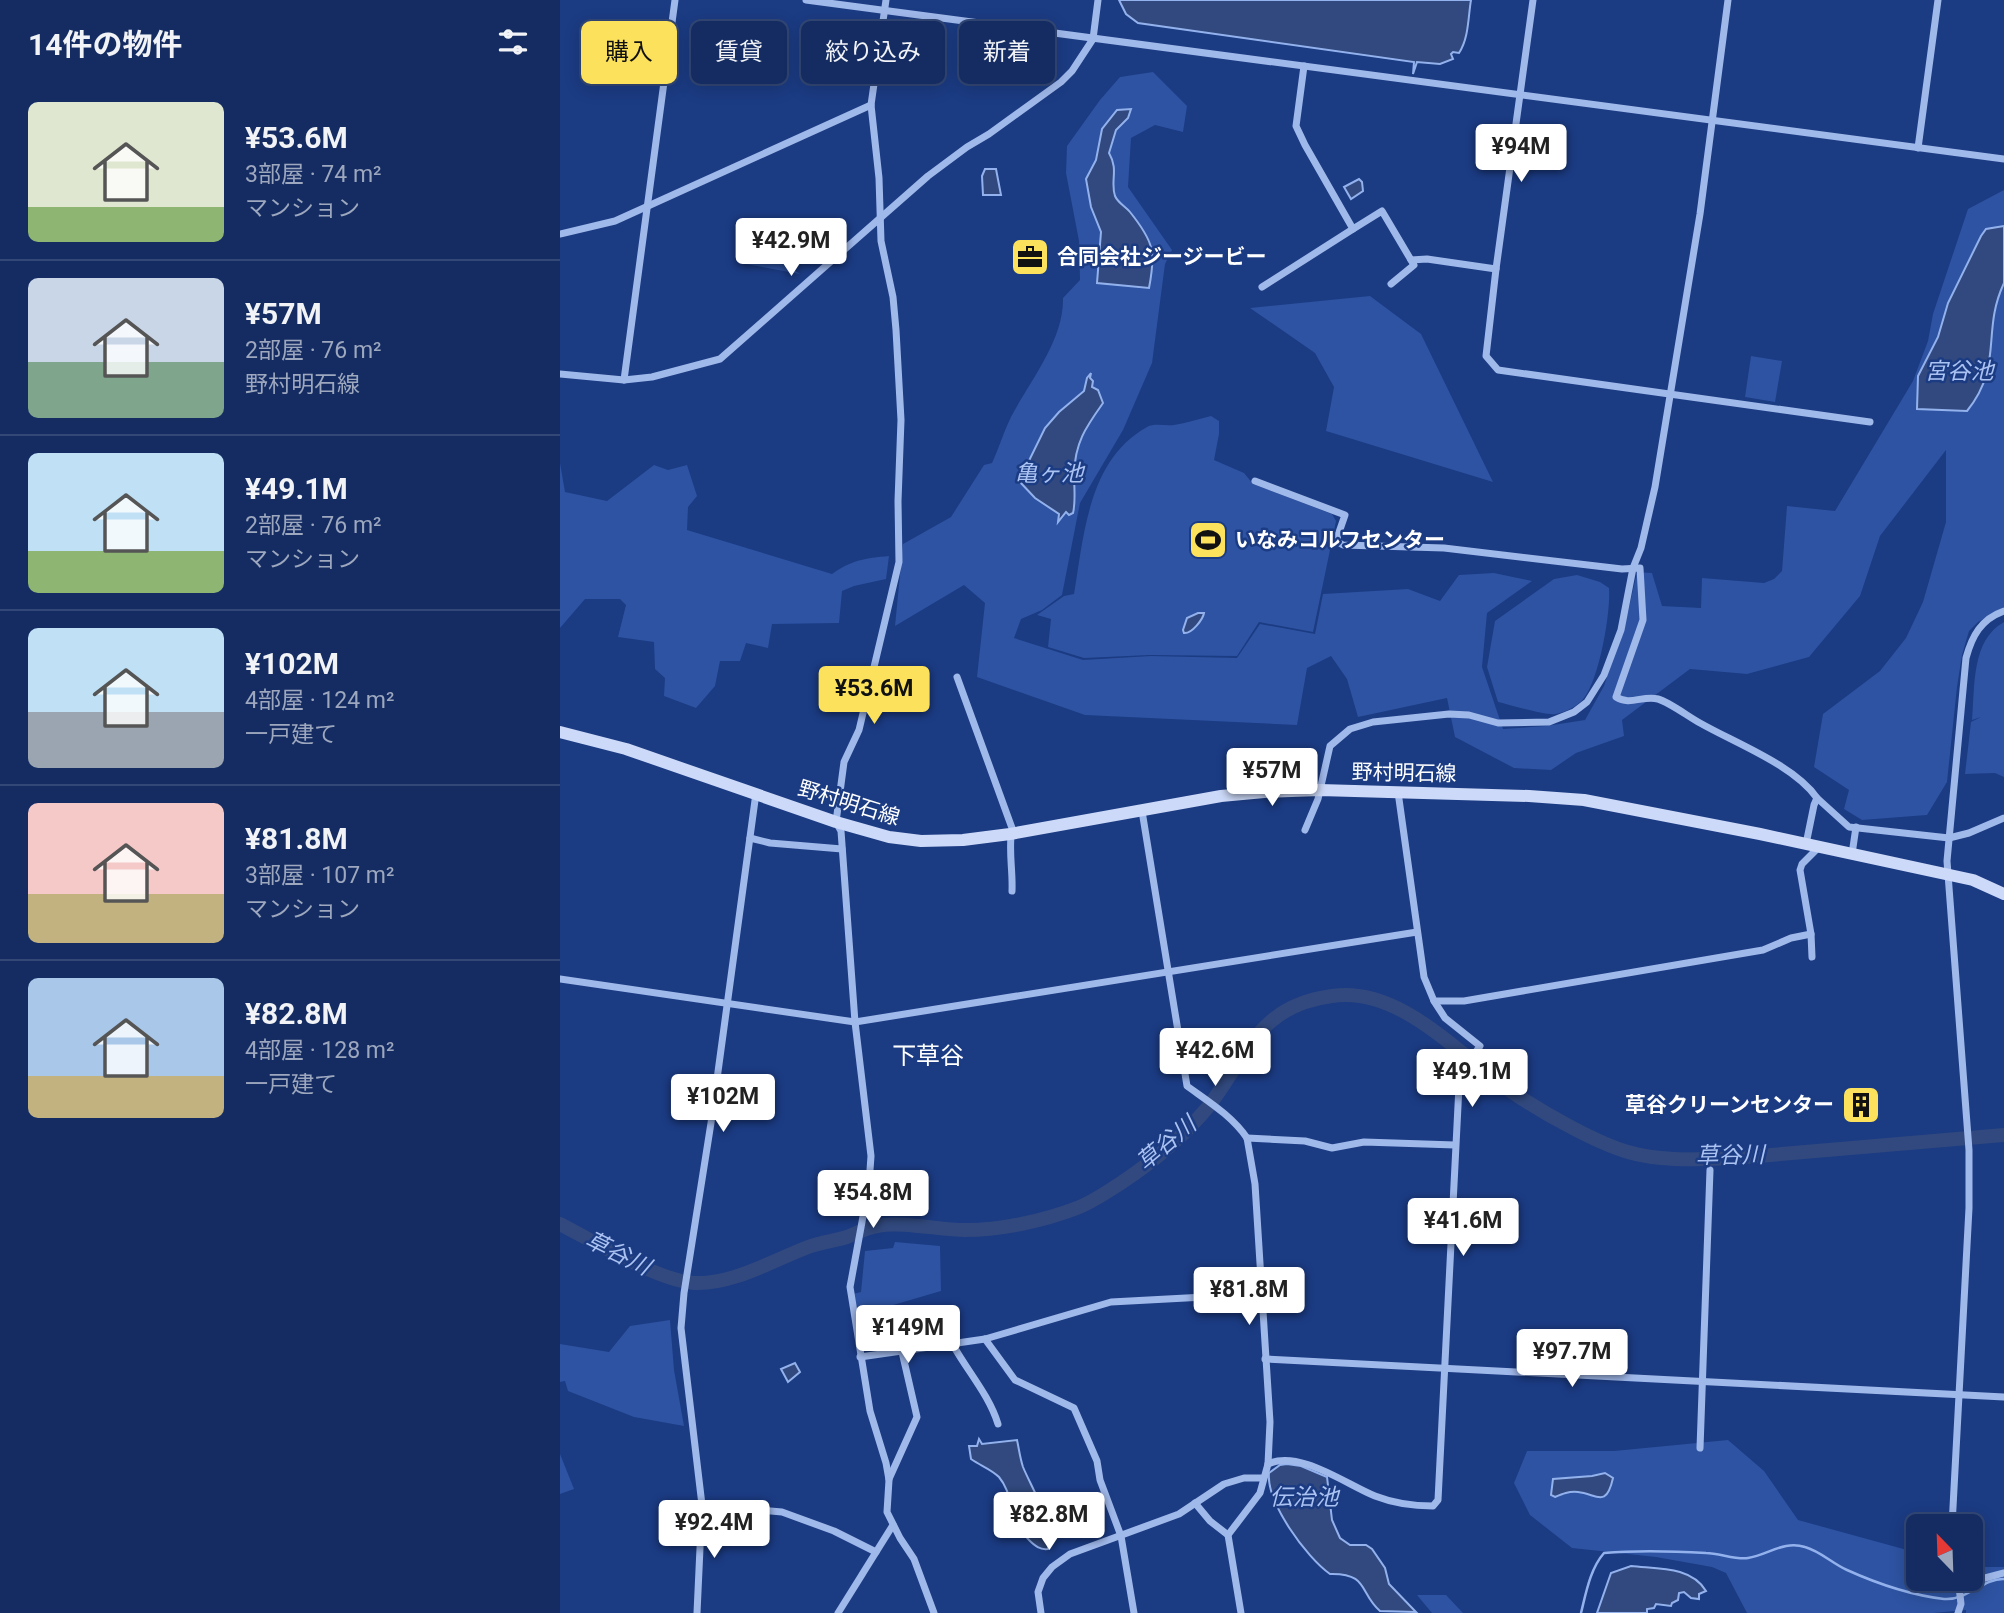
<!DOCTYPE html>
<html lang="ja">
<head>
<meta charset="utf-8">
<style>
	body { margin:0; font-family:Roboto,"Noto Sans JP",sans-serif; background:#21386b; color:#f1f3f6; height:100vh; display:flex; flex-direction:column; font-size:26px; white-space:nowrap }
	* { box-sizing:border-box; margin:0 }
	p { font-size:23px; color:#9da7be }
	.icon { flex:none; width:38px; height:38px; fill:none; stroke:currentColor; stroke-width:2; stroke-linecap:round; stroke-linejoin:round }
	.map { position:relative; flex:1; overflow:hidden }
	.drawer { display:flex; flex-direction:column; background:#142c62; width:560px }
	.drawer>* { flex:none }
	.banner { position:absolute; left:21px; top:21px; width:665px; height:63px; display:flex; gap:14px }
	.needle { width:46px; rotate:337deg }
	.tools { position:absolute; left:1346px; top:1514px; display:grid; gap:14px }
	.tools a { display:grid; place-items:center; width:77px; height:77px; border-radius:10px; background:#142c62; box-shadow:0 4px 18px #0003,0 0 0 2px #334877; font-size:35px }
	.price { position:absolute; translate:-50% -60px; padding:0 16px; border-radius:7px; background:#fff; color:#222; font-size:23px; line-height:46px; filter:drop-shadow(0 2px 4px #0008) }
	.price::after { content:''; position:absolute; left:50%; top:42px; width:21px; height:16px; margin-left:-10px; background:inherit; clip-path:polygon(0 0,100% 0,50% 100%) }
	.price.on { background:#fce25c; color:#111 }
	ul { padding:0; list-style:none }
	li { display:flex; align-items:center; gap:21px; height:175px; padding:0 28px }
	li+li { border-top:2px solid #334877 }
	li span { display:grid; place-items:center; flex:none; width:196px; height:140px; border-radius:10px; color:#555 }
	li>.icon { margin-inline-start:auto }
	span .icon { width:84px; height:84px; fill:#fffc; stroke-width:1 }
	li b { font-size:30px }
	h2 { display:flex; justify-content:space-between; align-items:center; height:84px; padding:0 28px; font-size:30px }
	.pill { padding:0 24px; border-radius:10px; background:#142c62; box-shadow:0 4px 18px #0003,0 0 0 2px #334877; font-size:24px; line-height:63px }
	.pill.on { background:#fce25c; color:#111 }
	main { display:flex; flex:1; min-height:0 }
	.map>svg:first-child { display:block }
	.green { fill:#2e53a2 }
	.water { fill:#31497e; stroke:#93b2ed; stroke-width:2 }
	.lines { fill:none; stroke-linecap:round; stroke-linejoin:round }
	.stream { stroke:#93b2ed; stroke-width:2.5 }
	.river { stroke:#31497e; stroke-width:14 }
	.street { stroke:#a0b9eb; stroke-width:7 }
	.secondary { stroke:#ccd9f8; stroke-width:12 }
	.labels { text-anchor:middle; stroke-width:5; stroke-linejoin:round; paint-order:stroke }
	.poi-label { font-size:21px; font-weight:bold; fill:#fff; stroke:#1b3b83; text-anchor:start }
	.street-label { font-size:21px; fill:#fff; stroke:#1b3b83 }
	.water-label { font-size:23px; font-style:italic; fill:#abc3f2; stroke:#1b3b83 }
	.quarter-label { font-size:24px; fill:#fff; stroke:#1b3b83 }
</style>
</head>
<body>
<main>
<section class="drawer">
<h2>14件の物件<svg class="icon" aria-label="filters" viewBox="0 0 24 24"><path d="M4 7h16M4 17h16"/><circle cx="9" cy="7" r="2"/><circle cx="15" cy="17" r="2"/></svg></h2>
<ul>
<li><span style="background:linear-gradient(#dfe7d0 75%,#8fb573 0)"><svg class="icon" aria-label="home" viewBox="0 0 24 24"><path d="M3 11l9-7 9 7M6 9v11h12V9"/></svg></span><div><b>¥53.6M</b><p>3部屋 · 74 m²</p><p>マンション</p></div></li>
<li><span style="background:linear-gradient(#c9d6e8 60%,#7fa58c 0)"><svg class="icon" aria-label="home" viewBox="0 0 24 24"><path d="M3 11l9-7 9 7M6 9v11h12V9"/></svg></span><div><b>¥57M</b><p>2部屋 · 76 m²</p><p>野村明石線</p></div></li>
<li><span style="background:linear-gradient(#bfe0f5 70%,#8fb573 0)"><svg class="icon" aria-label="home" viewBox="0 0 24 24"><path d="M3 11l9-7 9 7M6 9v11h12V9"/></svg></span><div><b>¥49.1M</b><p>2部屋 · 76 m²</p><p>マンション</p></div></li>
<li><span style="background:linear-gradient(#bfe0f5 60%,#9aa5b1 0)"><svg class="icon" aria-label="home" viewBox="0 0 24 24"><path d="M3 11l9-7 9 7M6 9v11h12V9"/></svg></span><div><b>¥102M</b><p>4部屋 · 124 m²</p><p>一戸建て</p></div></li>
<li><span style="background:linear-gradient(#f6c9c9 65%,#c2b280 0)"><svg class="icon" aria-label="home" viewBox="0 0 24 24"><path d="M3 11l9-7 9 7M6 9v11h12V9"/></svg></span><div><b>¥81.8M</b><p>3部屋 · 107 m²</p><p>マンション</p></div></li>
<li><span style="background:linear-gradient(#a9c7e8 70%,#c2b280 0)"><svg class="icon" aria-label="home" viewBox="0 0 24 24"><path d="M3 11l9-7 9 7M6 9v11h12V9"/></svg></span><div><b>¥82.8M</b><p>4部屋 · 128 m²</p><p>一戸建て</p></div></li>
</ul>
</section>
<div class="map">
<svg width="1444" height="1613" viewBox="0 0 1444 1613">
	<rect width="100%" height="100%" fill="#1b3b83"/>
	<!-- green -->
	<g class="green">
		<path d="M 593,72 L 627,106 L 623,132 L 595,125 L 571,138 L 568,187 L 612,250 L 605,264 L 592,363 L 563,430 L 520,503 L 502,595 L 482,610 L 461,619 L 454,638 L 523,660 L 591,656 L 677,658 L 700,624 L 755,634 L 763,594 L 848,589 L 880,601 L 899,575 L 934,573 L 972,581 L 927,613 L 922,667 L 943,729 L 986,726 L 1025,720 L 1044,686 L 1068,612 L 1077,572 L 1092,573 L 1102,606 L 1141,608 L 1142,578 L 1204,583 L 1214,579 L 1222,571 L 1227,506 L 1275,511 L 1353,381 L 1368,341 L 1373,314 L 1408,209 L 1444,190 L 1444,607 L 1418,622 L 1409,631 L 1402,655 L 1397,687 L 1387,782 L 1367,815 L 1302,820 L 1284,809 L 1289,790 L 1254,767 L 1263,714 L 1320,671 L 1346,638 L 1363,602 L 1386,522 L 1386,450 L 1320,536 L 1300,596 L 1249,657 L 1187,674 L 1130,669 L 1062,720 L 1064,736 L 1016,753 L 991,770 L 954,768 L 895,737 L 887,698 L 798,717 L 787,679 L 771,656 L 747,668 L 737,725 L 525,715 L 417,677 L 425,603 L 404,585 L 335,626 L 343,544 L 391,517 L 424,465 L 432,463 C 439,448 444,431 451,417 C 470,381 504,340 503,298 L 520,280 L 519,241 L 506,173 L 507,146 L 540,100 L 560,77 Z"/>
		<polygon points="186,239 240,274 181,263"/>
		<polygon points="810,296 861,334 933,482 766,431 774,387 755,353 690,308"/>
		<polygon points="1191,356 1222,361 1215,402 1185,397"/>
		<path d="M 651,416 L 659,421 L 659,434 L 654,460 L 684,473 L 693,484 L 772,514 L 776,521 L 753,632 L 699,622 L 677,656 L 590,655 L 524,658 L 488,647 L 491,619 L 477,615 L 504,596 L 514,594 C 524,535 528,460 587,427 C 594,423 605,426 614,425 C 626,423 638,419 651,416 Z"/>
		<path d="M 0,463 L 5,492 L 47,501 L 94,465 L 108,470 L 127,465 L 137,496 L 128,507 L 127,530 L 272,574 C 292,560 305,558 329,556 L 326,579 L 294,586 L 282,591 L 279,623 L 212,624 L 208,648 L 186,643 L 180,661 L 160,661 L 155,686 L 136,708 L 104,696 L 105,678 L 95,669 L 94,642 L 58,637 L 66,605 L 60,599 L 25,599 L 0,628 Z"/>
		<path d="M 1017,575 L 1040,582 L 1049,588 C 1051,613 1039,679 1024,698 C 1018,706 1006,712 996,714 C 986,716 951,705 938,702 L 927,667 L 935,621 L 994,579 Z"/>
		<path d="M 1444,622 L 1444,777 L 1435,773 L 1405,774 L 1411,722 L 1421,717 L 1412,720 C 1415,687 1411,640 1444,622 Z"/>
		<polygon points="335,1242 380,1246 381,1291 299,1315 293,1294 301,1292 305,1251 333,1248"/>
		<polygon points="110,1320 114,1370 124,1426 74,1417 8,1391 5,1381 0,1382 0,1344 49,1352 70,1326"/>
		<polygon points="1168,1440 1204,1471 1238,1520 1358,1553 1358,1578 1410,1578 1411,1567 1444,1567 1444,1613 1406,1613 1406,1610 1373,1613 1187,1613 1166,1573 1152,1567 1096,1557 1012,1548 970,1515 954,1483 967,1451 1054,1451"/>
		<polygon points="0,1454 14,1489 0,1494"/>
		<polygon points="857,1595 886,1595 903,1613 872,1613"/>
	</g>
	<!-- water -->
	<g class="water">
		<path d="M 559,0 L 911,0 C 908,17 909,38 899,53 L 893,52 L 891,54 L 893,59 L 880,64 L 857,62 L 853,74 L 854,62 L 578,23 L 566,14 Z"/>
		<path d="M 571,109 L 568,118 L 556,130 L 549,153 C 559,170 550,181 555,196 C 558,203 566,207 570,212 C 594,242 596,252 589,288 L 537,283 L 541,232 L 531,207 L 526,179 L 536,160 L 542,129 L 557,110 Z"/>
		<polygon points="425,169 436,169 441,195 423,195 422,176"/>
		<polygon points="799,179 802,182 803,191 791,199 784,187"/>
		<path d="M 1444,226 L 1444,283 C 1421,332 1444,365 1407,411 L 1357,409 L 1358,376 L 1378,337 L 1388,303 L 1421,236 L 1426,229 Z"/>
		<path d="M 531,373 L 530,378 L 533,381 L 532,387 L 538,390 L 543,403 C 526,427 515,442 514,474 C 514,487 516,501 513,513 L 509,515 L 506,512 L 498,522 L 499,514 L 475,498 L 459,481 L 485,428 L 499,412 L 524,391 L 527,378 Z"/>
		<path d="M 638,613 L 644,613 C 643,619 632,634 624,633 L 623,630 L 627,618 Z"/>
		<polygon points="235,1363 240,1372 228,1382 221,1369"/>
		<path d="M 419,1439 L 422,1444 L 457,1440 C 459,1449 460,1458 463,1467 C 471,1487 497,1528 488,1549 C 480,1550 475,1546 469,1540 C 449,1520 454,1495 439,1477 C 431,1469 421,1466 411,1459 L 409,1446 L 417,1446 Z"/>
		<path d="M 727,1464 L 741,1466 L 767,1477 L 772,1520 L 780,1538 L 790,1545 L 806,1545 L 812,1549 L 825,1568 L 829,1584 L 856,1612 L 820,1611 C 799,1593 809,1573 770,1574 C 746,1557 706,1502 709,1473 L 720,1465 Z"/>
		<path d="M 1045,1473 L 1053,1478 C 1046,1509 1037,1494 1018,1492 C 1009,1491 1002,1494 995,1497 L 991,1495 L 993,1479 L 1032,1476 Z"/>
		<path d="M 1071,1566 C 1097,1569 1131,1566 1146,1591 L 1139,1594 L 1139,1599 L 1131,1598 L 1124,1592 L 1119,1593 L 1118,1600 L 1112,1603 L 1111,1606 L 1096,1604 L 1094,1608 L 1087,1609 L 1087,1613 L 1037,1613 L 1051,1573 Z"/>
	</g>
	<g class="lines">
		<!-- stream -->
		<path class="stream" d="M 1021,1613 C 1026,1593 1030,1569 1044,1553 C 1078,1550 1112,1551 1146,1553 C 1159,1553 1176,1560 1188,1558 C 1208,1555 1224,1540 1245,1547 C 1260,1551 1273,1564 1287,1570 C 1318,1584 1350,1595 1384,1599 C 1407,1601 1423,1578 1444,1579"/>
		<!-- river -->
		<path class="river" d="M 0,1224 C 33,1241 99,1281 134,1283 C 172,1285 214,1260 248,1247 C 261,1242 274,1241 287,1237 C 297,1233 308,1227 318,1226 C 341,1221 380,1230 405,1230 C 441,1230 483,1221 517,1208 C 531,1203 560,1184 574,1174 C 600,1156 628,1131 648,1107 C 688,1055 697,1006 772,996 C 844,985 905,1063 961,1098 C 989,1116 1037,1143 1068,1152 C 1102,1162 1140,1159 1175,1158 L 1444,1135"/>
		<!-- street -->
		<g class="street">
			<polyline points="246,0 1444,159"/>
			<polyline points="326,0 311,105 319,178 321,241 333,297 336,330 341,420 338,501 339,562 299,730 284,762 276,822 281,831 295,1022 311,1156 309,1184 290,1287 310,1411 326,1463 329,1480 327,1512 340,1538 354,1559 374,1613"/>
			<polyline points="973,0 936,269 926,356 938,370 1310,422"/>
			<polyline points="744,66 736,126 745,145 793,229 822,211 851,260 867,259 936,269"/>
			<polyline points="1358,148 1378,0"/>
			<polyline points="0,234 55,221 311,105"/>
			<polyline points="831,284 854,265 851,260"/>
			<polyline points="702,287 793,229"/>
			<polyline points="0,374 64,380 92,377 160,359 368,176 407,147 429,134 501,82 512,71 533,39 538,0"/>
			<polyline points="64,380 115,0"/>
			<path d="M 695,481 L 785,515 L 776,541 L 783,545 L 884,548 L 1062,569 L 1080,568 L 1083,620 L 1056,697 C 1070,706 1083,695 1098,699 C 1109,702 1129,717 1140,723 C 1175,743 1234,765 1257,798 L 1254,805 L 1246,844"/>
			<path d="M 397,677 L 452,828 C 448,849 453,870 452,891"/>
			<polyline points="838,792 864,977 874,1001 904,1001 1203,950 1231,938 1251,934 1240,870 1242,864 1259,847"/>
			<polyline points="1257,798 1289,827 1389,838 1409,833 1444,818"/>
			<path d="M 582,811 L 627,1086 C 649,1102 672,1116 687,1138 L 695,1184 L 710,1422 L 708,1464 L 700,1493 L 668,1535 L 681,1613"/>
			<polyline points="745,830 758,799 770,746 790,729 813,722 889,714 909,715 938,723 989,722 1014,712 1027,702 1044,675 1061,630 1073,568 1081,548 1095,487 1140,214 1168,0"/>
			<polyline points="190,838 210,843 282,849"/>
			<polyline points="1292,854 1296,827"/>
			<polyline points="1251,934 1252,957"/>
			<polyline points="0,979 295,1022 857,932"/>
			<polyline points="687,1138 745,1141 772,1148 804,1142 895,1145"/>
			<polyline points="425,1339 455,1380 514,1408 537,1461 540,1480 561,1536 574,1613"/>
			<path d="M 393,1345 C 408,1372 429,1395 438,1424"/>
			<polyline points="300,1357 425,1339 551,1302 701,1294"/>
			<polyline points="705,1359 1444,1397"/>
			<polyline points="1140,1448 1150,1170"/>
			<path d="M 708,1464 C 739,1449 787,1485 815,1496 C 833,1503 854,1506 873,1506 L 878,1500 L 899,1086 L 904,1069 L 920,1046 L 885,1018 L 874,1001"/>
			<polyline points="329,1479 357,1417 342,1352"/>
			<polyline points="635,1503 650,1521 668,1535"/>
			<polyline points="142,1505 222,1512 274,1531 316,1552"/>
			<path d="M 1392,1526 L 1409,1208 L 1409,1150 L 1387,861 L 1406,658 C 1412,636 1421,619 1444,611"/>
			<polyline points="1398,1578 1401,1604 1398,1613"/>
			<polyline points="1400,1591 1425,1578 1444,1573"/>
			<polyline points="137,1613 142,1505 121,1328 124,1293 151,1123 196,793"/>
			<polyline points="278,1613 333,1525"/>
			<polyline points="481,1613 478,1592 483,1578 492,1567 510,1554 619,1514 664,1484 684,1478 702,1478"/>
		</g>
		<!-- secondary -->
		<polyline class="secondary" points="0,732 66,749 276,822 329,837 361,841 403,840 450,834 661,796 704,792 760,790 969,796 1024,800 1200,834 1413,880 1444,894"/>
	</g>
	<!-- icons -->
	<defs>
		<symbol id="office-square" viewBox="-11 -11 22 22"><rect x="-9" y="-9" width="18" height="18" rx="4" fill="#fce25c" stroke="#1b3b83"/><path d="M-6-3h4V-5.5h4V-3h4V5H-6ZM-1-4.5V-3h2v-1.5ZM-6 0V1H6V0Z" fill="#111"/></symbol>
		<symbol id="stadium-square" viewBox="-11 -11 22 22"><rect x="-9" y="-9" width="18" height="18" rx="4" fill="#fce25c" stroke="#1b3b83"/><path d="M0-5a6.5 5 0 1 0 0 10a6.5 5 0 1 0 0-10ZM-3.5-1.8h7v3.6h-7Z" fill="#111"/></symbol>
		<symbol id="building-square" viewBox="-11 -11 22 22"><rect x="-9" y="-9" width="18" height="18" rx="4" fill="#fce25c" stroke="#1b3b83"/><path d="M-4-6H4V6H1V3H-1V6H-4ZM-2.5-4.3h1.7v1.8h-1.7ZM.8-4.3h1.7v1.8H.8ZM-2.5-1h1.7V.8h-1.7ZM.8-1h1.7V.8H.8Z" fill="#111"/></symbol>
	</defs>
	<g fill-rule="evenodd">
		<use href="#office-square" x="448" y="235" width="44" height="44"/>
		<use href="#stadium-square" x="626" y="518" width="44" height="44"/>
		<use href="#building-square" x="1279" y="1083" width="44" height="44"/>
	</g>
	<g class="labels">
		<!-- poi labels -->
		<g class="poi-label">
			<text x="497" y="264">合同会社ジージービー</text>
			<text x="675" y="547">いなみコルフセンター</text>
			<text x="1274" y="1112" text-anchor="end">草谷クリーンセンター</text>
		</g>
		<!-- street labels -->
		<g class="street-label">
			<text transform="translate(844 773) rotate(1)" y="7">野村明石線</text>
			<text transform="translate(289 803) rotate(17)" y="7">野村明石線</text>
		</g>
		<!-- water labels -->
		<g class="water-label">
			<text x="1399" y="379">宮谷池</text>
			<text x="489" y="481">亀ヶ池</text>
			<text transform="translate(606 1143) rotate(-40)" y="8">草谷川</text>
			<text transform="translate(1170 1155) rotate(-1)" y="8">草谷川</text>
			<text transform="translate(58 1253) rotate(26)" y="8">草谷川</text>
			<text x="744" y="1505">伝治池</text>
		</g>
		<!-- quarter labels -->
		<g class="quarter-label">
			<text x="368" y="1064">下草谷</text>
		</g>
	</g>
</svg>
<div class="tools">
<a><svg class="needle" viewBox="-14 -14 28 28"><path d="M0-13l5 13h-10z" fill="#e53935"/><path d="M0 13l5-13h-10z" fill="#9da7be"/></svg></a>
</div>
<b class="price" style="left:961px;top:184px">¥94M</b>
<b class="price" style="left:231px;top:278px">¥42.9M</b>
<b class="price on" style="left:314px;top:726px">¥53.6M</b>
<b class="price" style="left:712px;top:808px">¥57M</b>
<b class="price" style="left:655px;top:1088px">¥42.6M</b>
<b class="price" style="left:912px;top:1109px">¥49.1M</b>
<b class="price" style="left:163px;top:1134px">¥102M</b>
<b class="price" style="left:313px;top:1230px">¥54.8M</b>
<b class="price" style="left:903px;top:1258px">¥41.6M</b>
<b class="price" style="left:689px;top:1327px">¥81.8M</b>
<b class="price" style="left:348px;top:1365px">¥149M</b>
<b class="price" style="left:1012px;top:1389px">¥97.7M</b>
<b class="price" style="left:489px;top:1552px">¥82.8M</b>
<b class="price" style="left:154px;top:1560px">¥92.4M</b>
<div class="banner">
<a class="pill on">購入</a>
<a class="pill">賃貸</a>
<a class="pill">絞り込み</a>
<a class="pill">新着</a>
</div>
</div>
</main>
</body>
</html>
